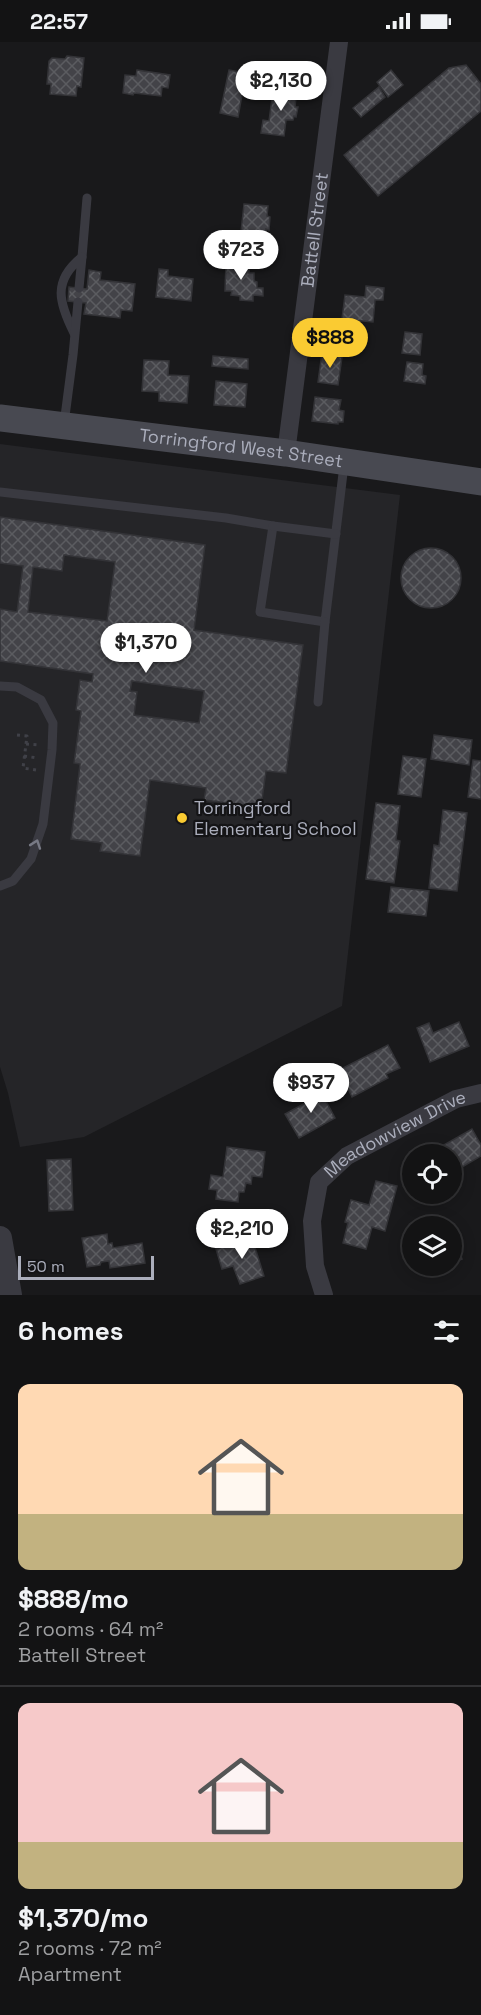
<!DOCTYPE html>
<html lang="en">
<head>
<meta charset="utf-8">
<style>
	body { margin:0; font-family:"Space Grotesk",sans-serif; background:#1c1c1d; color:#f1f3f6; height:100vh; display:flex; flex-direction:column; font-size:22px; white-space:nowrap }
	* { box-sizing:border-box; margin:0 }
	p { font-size:20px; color:#9d9ea0 }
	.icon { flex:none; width:33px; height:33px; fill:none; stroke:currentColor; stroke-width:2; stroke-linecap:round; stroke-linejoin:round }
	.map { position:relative; height:1253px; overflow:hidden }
	.panel { display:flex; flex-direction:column; background:#131314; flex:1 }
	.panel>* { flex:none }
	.fabs { position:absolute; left:402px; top:1102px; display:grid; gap:12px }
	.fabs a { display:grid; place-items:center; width:60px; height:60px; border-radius:50%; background:#131314; box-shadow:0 3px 15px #0003,0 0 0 2px #323234; font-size:30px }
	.scale { position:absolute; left:18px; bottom:15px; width:136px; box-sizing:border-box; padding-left:6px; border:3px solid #abaebc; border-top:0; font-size:16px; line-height:21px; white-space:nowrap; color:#abaebc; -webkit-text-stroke:4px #141416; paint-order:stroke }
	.price { position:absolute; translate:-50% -51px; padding:0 14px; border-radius:21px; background:#fff; color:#222; font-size:20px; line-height:39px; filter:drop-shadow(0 2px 3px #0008) }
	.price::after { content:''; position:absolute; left:50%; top:36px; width:18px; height:14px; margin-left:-9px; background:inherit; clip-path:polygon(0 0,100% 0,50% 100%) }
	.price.current { background:#facb32; color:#111 }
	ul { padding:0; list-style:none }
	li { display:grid; align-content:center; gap:12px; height:318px; padding:0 18px }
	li+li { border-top:2px solid #323234 }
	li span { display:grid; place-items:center; height:186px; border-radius:12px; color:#555 }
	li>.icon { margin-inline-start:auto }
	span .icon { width:108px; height:108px; fill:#fffc; stroke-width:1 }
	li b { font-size:26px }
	h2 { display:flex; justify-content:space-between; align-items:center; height:72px; padding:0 18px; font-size:26px }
	.status { display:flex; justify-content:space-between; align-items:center; height:42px; padding:0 30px; background:#131314; direction:ltr }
	.status svg { height:16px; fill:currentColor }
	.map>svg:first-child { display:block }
	.built { fill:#252528 }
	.building { fill:url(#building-cross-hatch); stroke:#333337; stroke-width:1.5; fill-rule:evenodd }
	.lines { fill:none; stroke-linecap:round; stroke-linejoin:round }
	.path { stroke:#404148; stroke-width:3; stroke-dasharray:3 4.5; stroke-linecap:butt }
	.service { stroke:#3a3a41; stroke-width:9 }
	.minor { stroke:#3a3a41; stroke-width:18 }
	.tertiary { stroke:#3a3a41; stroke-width:24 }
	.secondary { stroke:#484951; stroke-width:27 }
	.oneway { stroke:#787a85 }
	.poi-dot { fill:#facb32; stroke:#141416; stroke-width:2 }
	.labels { text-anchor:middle; stroke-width:4.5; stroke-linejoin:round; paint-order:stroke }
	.street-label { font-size:18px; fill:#abaebc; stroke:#141416 }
	.poi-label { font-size:18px; fill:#abaebc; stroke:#141416; text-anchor:start }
</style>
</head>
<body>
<div class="status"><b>22:57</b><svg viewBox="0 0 49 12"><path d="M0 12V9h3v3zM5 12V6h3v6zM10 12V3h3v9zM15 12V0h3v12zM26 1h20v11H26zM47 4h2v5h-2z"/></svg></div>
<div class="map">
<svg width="481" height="1253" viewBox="0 0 481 1253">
	<defs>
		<pattern id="building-cross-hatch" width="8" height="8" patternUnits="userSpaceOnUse" patternTransform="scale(1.5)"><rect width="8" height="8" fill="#434348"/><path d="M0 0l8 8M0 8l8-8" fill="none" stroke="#5b5c60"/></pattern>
	</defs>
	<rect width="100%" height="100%" fill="#19191b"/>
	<!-- built -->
	<polygon class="built" points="0,402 400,453 342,964 84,1095 20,1105 8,1051 0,1025"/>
	<!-- building -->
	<g class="building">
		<polygon points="67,14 84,16 81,45 77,44 76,54 50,52 51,42 47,42 49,19 52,16 65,17"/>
		<polygon points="466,23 481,42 481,69 378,154 344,113 449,26"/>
		<polygon points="137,28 170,33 168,46 162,45 161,54 134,51 133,53 123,51 125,33 136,34"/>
		<polygon points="229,28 246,31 238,75 220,71"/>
		<polygon points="391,28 403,43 388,55 377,40"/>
		<polygon points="284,44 297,46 295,65 298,65 296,75 294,74 293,78 286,78 284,94 261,91 263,78 269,79 273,49 283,51"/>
		<polygon points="379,45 385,55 361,75 353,66"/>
		<polygon points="244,162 268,164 267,174 270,175 269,188 266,187 266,192 241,190"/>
		<polygon points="226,220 249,221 249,231 254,231 254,239 257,240 257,246 263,246 263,254 253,253 253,259 240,258 240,254 231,253 232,249 225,249"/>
		<polygon points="159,227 168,228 168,234 193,237 191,259 156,255"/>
		<polygon points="89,228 101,230 100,238 135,242 132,269 121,268 120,276 84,272 86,261 68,259 69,245 87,247"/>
		<polygon points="366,244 384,246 383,258 375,258 373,280 342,277 345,253 365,255"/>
		<polygon points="405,290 422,292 420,313 402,311"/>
		<polygon points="322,311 342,315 338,343 318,340"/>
		<polygon points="213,314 248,317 248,327 212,324"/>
		<polygon points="144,318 169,319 168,333 189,334 187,361 159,359 159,350 142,349"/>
		<polygon points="407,320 423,322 422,333 426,334 425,342 404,339"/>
		<polygon points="216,339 247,342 245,365 214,363"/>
		<polygon points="315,355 341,358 339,368 344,369 343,380 338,380 338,382 312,379"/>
		<path d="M 0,475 L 205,503 L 194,588 L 303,603 L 286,731 L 266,729 L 261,765 L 204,758 L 206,746 L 150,738 L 140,814 L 100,809 L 102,801 L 71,797 L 80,722 L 74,721 L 81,669 L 76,668 L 80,638 L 92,640 L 93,632 L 0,619 L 0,567 L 17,570 L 23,524 L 0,521 ZM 64,513 L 115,520 L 107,579 L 28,570 L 33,525 L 62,529 ZM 132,639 L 204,649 L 199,681 L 134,673 L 137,650 L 130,649 Z"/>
		<circle cx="431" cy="536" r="30"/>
		<polygon points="434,693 472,698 469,723 431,717"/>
		<polygon points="403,714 426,717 421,755 398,752"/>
		<polygon points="473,718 481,719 481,757 468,755"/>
		<polygon points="376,761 400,764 396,798 400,799 394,841 366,837"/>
		<polygon points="443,768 467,771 457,849 429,846 434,803 439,804"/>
		<polygon points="391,845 429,849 426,874 388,870"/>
		<polygon points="459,980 469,1004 430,1020 417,986 429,981 433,991"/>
		<polygon points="388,1003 400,1026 386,1032 388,1036 352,1055 339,1028"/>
		<polygon points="318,1044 335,1076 299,1096 285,1072 309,1059 305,1051"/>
		<polygon points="472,1087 481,1103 481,1114 452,1131 452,1113 438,1113 435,1108"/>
		<polygon points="227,1105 265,1110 262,1135 252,1134 251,1142 246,1141 244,1150 239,1150 238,1160 216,1157 217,1148 209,1147 211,1133 223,1135"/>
		<polygon points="71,1117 73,1168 49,1169 47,1118"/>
		<polygon points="376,1139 397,1144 385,1189 372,1185 366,1207 343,1201 348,1181 345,1180 351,1158 369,1163"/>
		<polygon points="107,1192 108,1202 112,1201 113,1206 142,1201 145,1221 110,1226 109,1219 101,1220 100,1223 87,1225 82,1196"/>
		<polygon points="252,1196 264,1234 240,1242 233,1224 222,1227 216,1207"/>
		<polygon points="456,1201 462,1217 452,1221 452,1203"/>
	</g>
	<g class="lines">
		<!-- path -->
		<g class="path">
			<polyline points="17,693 27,694 23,726 36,728"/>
			<polyline points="26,702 39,703"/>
			<polyline points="24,714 37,716"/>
		</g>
		<!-- service -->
		<g class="service">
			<polyline points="82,215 87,156"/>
			<path d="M 74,291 C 59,261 52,239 82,215 L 79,246"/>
			<polyline points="64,382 73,313 78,260"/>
			<polyline points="0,450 226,476 273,484 260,570 325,580 344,423"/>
			<polyline points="273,484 336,492"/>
			<polyline points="0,644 17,645 41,658 53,681 52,708 43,782 31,817 13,839 0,844"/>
			<polyline points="318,660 325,580"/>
		</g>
		<!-- minor -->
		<g class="minor">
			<path id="s1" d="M 286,411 L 339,0"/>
			<path id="s2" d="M 324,1253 L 315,1224 L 312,1179 L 319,1140 L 347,1114 L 456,1057 L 481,1051"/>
		</g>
		<!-- tertiary -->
		<polyline class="tertiary" points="0,1196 10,1253"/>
		<!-- secondary -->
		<path class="secondary" id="s3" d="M 0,376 L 286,411 L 481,440"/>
	</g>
	<!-- one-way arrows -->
	<defs><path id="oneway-chevron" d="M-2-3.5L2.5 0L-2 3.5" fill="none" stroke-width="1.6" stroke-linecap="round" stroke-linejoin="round" transform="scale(1.5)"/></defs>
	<use class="oneway" href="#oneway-chevron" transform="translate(36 802) rotate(-71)"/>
	<!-- markers -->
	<circle class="poi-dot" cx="182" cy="776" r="6"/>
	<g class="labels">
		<!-- street labels -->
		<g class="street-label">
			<text dy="6" stroke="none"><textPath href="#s1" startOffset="225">Battell Street</textPath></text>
			<text dy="6" stroke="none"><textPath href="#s3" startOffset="243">Torringford West Street</textPath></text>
			<text dy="6" stroke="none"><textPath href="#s2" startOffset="206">Meadowview Drive</textPath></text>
		</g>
		<!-- poi labels -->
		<g class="poi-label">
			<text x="194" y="772">Torringford<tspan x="194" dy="21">Elementary School</tspan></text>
		</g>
	</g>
</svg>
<div class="fabs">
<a><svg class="icon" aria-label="locate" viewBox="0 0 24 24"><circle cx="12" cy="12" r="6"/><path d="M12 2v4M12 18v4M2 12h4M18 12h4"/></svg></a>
<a><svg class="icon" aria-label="layers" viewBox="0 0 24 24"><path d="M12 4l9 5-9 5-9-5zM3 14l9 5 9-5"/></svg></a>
</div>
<div class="scale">50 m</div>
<b class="price" style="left:281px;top:70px">$2,130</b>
<b class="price" style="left:241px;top:239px">$723</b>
<b class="price current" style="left:330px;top:327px">$888</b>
<b class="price" style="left:146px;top:632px">$1,370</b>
<b class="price" style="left:311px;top:1072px">$937</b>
<b class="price" style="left:242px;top:1218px">$2,210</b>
</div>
<section class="panel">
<h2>6 homes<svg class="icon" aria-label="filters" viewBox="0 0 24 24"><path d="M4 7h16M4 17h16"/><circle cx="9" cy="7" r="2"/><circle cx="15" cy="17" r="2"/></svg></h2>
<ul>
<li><span style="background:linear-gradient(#ffd9b3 70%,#c2b280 0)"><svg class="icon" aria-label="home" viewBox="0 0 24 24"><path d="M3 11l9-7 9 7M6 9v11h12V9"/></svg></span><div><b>$888/mo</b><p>2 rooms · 64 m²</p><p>Battell Street</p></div></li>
<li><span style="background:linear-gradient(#f6c9c9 75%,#c2b280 0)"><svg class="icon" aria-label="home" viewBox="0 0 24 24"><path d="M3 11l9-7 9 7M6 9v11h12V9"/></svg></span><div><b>$1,370/mo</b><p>2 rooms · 72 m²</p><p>Apartment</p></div></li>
</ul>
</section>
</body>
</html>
